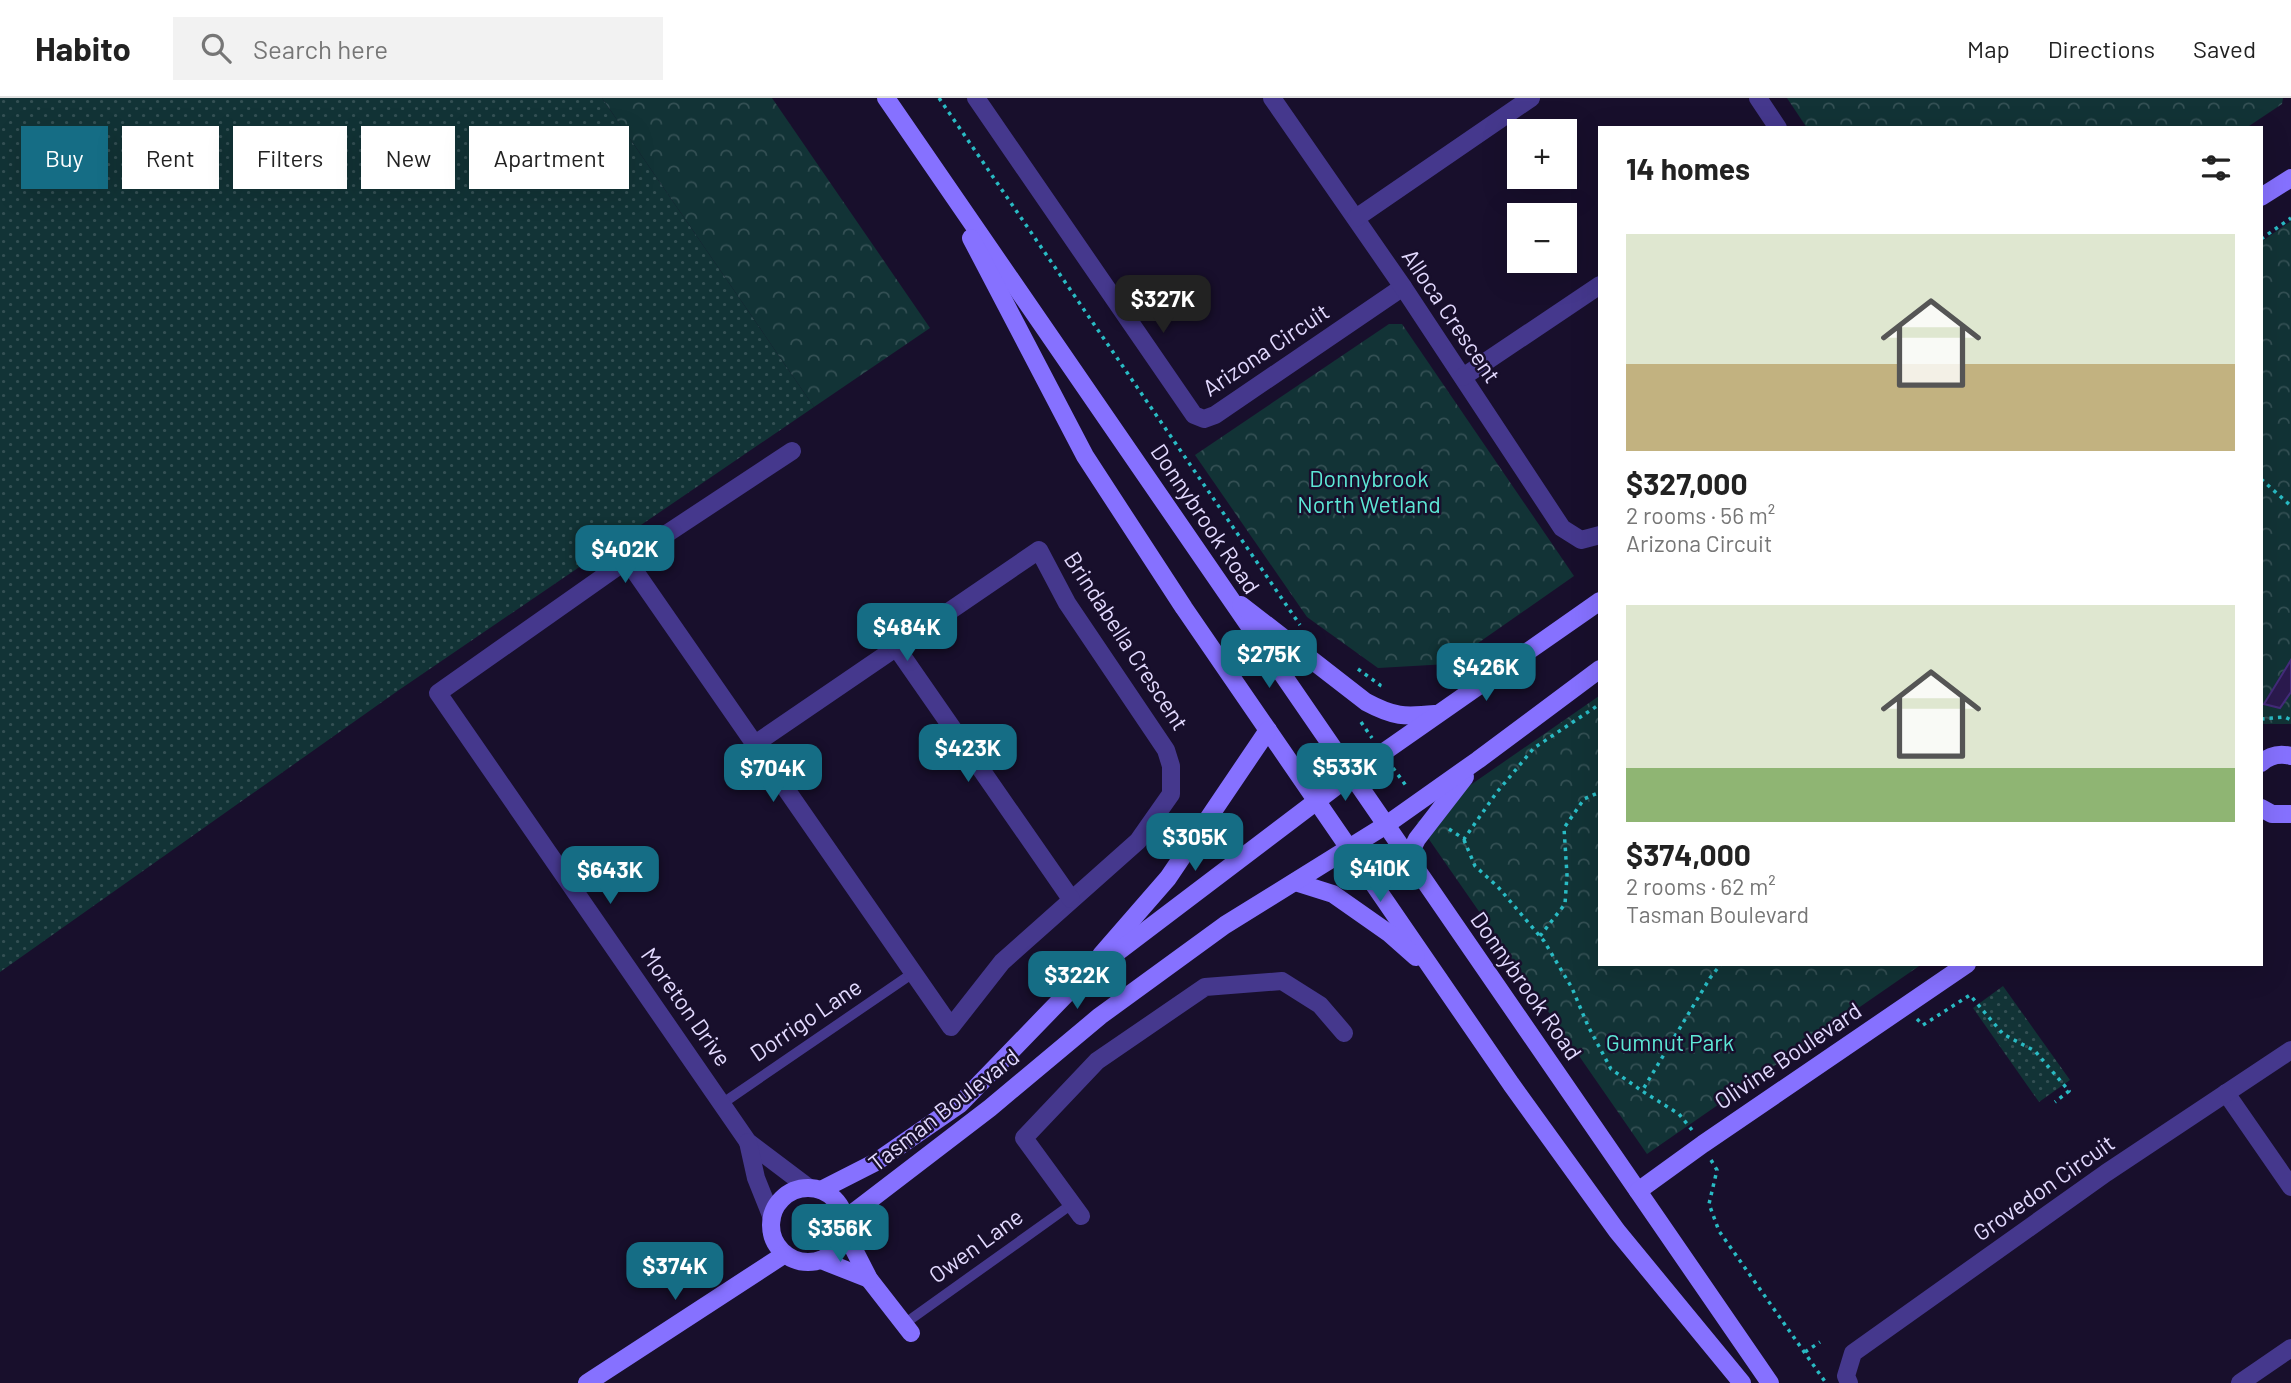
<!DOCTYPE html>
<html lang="en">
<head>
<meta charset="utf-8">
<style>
	body { margin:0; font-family:Barlow,sans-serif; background:#f2f2f2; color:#222; height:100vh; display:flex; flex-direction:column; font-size:26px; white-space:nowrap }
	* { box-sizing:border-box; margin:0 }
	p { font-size:23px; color:#767676 }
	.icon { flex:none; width:38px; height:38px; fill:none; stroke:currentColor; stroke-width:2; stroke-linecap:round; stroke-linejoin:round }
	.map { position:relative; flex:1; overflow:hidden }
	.details { position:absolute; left:1598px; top:28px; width:665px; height:840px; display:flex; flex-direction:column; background:#fff; border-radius:0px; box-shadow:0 7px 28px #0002 }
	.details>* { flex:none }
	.guide { position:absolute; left:21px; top:28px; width:665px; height:63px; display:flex; gap:14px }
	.fabs { position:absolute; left:1507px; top:21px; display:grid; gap:14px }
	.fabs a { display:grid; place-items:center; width:70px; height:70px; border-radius:0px; background:#fff; box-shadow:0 7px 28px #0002; font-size:35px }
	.price { position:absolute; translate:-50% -60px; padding:0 16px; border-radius:14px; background:#156d85; color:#fff; font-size:23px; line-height:46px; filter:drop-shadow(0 2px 4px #0008) }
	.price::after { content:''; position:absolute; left:50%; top:42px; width:21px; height:16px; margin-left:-10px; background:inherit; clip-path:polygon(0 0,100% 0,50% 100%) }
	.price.active { background:#222; color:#fff }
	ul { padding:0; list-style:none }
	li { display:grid; align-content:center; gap:14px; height:371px; padding:0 28px }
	li span { display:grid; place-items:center; height:217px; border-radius:0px; color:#555 }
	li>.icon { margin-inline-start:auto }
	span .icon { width:126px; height:126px; fill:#fffc; stroke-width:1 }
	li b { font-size:30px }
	h2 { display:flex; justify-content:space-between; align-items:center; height:84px; padding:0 28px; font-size:30px }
	.pill { padding:0 24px; border-radius:0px; background:#fff; box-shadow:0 7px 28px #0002; font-size:24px; line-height:63px }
	.pill.active { background:#156d85; color:#fff }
	header { display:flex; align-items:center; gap:42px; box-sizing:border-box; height:98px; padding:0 35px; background:#fff; border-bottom:2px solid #e0e0e0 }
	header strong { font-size:33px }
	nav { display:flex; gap:38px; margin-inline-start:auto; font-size:24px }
	.search { width:490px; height:63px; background:#f2f2f2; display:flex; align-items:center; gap:18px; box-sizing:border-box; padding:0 24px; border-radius:0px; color:#767676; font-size:26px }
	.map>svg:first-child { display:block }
	.grass { fill:url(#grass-dots) }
	.park { fill:url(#park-crowns) }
	.building { fill:#2b1a4e; stroke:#442b7b; stroke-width:2 }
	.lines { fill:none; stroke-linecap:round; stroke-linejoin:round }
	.path { stroke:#29bbc4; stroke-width:3.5; stroke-dasharray:3.5 5; stroke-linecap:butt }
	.lane { stroke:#45388d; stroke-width:10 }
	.street { stroke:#45388d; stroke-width:18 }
	.secondary { stroke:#8671ff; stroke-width:18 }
	.labels { text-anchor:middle; stroke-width:5; stroke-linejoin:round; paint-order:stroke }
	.street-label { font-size:23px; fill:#e3daff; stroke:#180f2c }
	.park-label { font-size:23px; fill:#5de8d6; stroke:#180f2c }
</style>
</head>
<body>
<header>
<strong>Habito</strong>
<div class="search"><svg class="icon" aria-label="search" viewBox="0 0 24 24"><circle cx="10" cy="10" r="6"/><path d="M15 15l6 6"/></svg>Search here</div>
<nav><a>Map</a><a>Directions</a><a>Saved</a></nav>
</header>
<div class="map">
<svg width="2291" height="1285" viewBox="0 0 2291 1285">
	<defs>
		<pattern id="grass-dots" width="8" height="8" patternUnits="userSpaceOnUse" patternTransform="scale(1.75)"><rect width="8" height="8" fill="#123336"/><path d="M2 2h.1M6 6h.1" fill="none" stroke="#345054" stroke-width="1.8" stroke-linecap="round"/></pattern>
		<pattern id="park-crowns" width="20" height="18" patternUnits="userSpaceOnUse" patternTransform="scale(1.75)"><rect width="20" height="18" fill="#123336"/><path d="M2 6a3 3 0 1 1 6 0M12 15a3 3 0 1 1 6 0" fill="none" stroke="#345054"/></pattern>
	</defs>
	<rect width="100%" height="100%" fill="#180f2c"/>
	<!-- grass -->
	<g class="grass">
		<polygon points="0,0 602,0 814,309 399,592 0,874"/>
		<polygon points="2003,888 2070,982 2039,1004 1973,910"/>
	</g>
	<!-- park -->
	<g class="park">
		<polygon points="602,0 772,0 930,230 814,309"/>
		<polygon points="1787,0 2283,0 2282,6 2246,30 1807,30"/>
		<polygon points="2291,123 2291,626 2261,626 2261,144"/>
		<polygon points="1389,226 1402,226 1574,478 1448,566 1378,570 1307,519 1195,357"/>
		<polygon points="1599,598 1600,866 1922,866 1647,1056 1417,724"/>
	</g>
	<!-- building -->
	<polygon class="building" points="2291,562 2291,594 2280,610 2264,606"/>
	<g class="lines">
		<!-- path -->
		<g class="path">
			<polyline points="939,0 1300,527"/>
			<polyline points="2261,141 2291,120"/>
			<polyline points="2261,381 2291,408"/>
			<polyline points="1358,571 1380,587 1378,590"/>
			<polyline points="2261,621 2285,619 2291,622"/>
			<polyline points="1361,624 1372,640"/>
			<polyline points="1393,670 1407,689"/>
			<polyline points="1449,731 1464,741 1497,694 1534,650 1600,606"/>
			<polyline points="1464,742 1475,768 1498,789 1544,843 1572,890 1588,928 1611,971 1642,993"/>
			<polyline points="1540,838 1565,806 1567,777 1564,730 1584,701 1600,694"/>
			<polyline points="1917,921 1923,927 1970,897 2003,936 2035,953 2069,993 2055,1004"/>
			<polyline points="1692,1032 1679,1016 1642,993 1710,880 1721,866"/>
			<polyline points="1711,1062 1717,1072 1709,1106 1719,1133 1826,1285"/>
			<polyline points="1805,1254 1820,1244"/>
		</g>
		<!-- lane -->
		<g class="lane">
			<polyline points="723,1005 913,875"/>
			<polyline points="904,1226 1072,1106"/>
		</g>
		<!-- street -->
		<g class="street">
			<polyline points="976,0 1194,317 1204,321 1215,317 1403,189"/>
			<polyline points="1272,0 1403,189 1562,430 1581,442 1600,437"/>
			<polyline points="1758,0 1778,30"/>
			<polyline points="1356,120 1531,0"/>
			<polyline points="1463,279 1600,187"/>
			<polyline points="792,353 627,462 438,595 748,1044 809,1090"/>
			<polyline points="627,462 951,929 1002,864 1138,743 1171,696 1171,668 1166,652 1067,505 1039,452 755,646"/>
			<polyline points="896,549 1071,801"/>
			<polyline points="2226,995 2291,1089"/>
			<polyline points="748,1044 756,1080 772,1120"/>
			<polyline points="1081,1118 1024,1040 1097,963 1205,889 1282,883 1320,907 1344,935"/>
			<polyline points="1849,1285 1846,1278 1853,1255 2106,1075 2291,952"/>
			<polyline points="2240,1285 2291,1250"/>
		</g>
		<!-- secondary -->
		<g class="secondary">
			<polyline points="886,0 1770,1285"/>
			<polyline points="2261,99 2291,80"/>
			<polyline points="971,140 1085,358 1184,510 1511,986 1617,1133 1742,1285"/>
			<path d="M 1241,507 L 1366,604 C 1394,619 1404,619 1435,616"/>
			<path d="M 2261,665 C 2270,657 2280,655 2291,658"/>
			<polyline points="2261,710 2272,716 2291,716"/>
			<polyline points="1408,759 1417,741 1465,679"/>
			<polyline points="1295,784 1333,796 1390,836 1416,859"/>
			<polyline points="1101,857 1168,780 1268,632"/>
			<circle cx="808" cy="1127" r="37"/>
			<polyline points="821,1092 876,1064 960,1006 1078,884 1351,677 1600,503"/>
			<polyline points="1638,1093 1703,1046 1967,866"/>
			<polyline points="845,1121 990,1010 1100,918 1225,827 1386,727 1478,662 1600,571"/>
			<polyline points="845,1134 869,1181 911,1235"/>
			<polyline points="821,1162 869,1181"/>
			<polyline points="587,1285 785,1156"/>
		</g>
	</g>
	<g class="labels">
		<!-- street labels -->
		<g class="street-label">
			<text transform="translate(1451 218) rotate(56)" y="8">Alloca Crescent</text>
			<text transform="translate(1266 252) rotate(-34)" y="8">Arizona Circuit</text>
			<text transform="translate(1205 421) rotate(56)" y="8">Donnybrook Road</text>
			<text transform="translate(1126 543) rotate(57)" y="8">Brindabella Crescent</text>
			<text transform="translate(1526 888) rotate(55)" y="8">Donnybrook Road</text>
			<text transform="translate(686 909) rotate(55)" y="8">Moreton Drive</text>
			<text transform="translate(806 922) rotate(-34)" y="8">Dorrigo Lane</text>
			<text transform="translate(1788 958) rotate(-34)" y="8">Olivine Boulevard</text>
			<text transform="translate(944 1012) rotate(-38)" y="8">Tasman Boulevard</text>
			<text transform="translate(2044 1090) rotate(-35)" y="8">Grovedon Circuit</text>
			<text transform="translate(976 1148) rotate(-36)" y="8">Owen Lane</text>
		</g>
		<!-- park labels -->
		<g class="park-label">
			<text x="1369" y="389">Donnybrook<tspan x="1369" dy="26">North Wetland</tspan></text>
			<text x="1670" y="953">Gumnut Park</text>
		</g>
	</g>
</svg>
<div class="fabs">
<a>+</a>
<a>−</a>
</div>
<b class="price active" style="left:1163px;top:237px">$327K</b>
<b class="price" style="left:625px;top:487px">$402K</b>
<b class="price" style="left:907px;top:565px">$484K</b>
<b class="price" style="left:1269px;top:592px">$275K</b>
<b class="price" style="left:1486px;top:605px">$426K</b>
<b class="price" style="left:968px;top:686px">$423K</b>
<b class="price" style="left:1345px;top:705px">$533K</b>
<b class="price" style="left:773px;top:706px">$704K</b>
<b class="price" style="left:1195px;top:775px">$305K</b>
<b class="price" style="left:1380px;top:806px">$410K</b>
<b class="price" style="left:610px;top:808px">$643K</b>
<b class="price" style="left:1077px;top:913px">$322K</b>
<b class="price" style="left:840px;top:1166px">$356K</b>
<b class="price" style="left:675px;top:1204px">$374K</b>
<div class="guide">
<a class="pill active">Buy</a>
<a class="pill">Rent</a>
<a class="pill">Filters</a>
<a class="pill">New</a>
<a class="pill">Apartment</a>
</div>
<section class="details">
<h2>14 homes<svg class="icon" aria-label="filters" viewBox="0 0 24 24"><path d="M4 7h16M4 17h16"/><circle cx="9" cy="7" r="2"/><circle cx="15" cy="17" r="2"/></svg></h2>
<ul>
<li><span style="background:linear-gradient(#dfe7d0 60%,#c2b280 0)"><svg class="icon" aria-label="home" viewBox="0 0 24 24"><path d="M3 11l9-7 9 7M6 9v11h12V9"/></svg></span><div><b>$327,000</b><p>2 rooms · 56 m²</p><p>Arizona Circuit</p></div></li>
<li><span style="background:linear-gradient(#dfe7d0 75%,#8fb573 0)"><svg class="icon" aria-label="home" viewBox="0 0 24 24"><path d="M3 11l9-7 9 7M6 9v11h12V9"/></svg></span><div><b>$374,000</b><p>2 rooms · 62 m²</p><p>Tasman Boulevard</p></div></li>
</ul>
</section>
</div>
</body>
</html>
